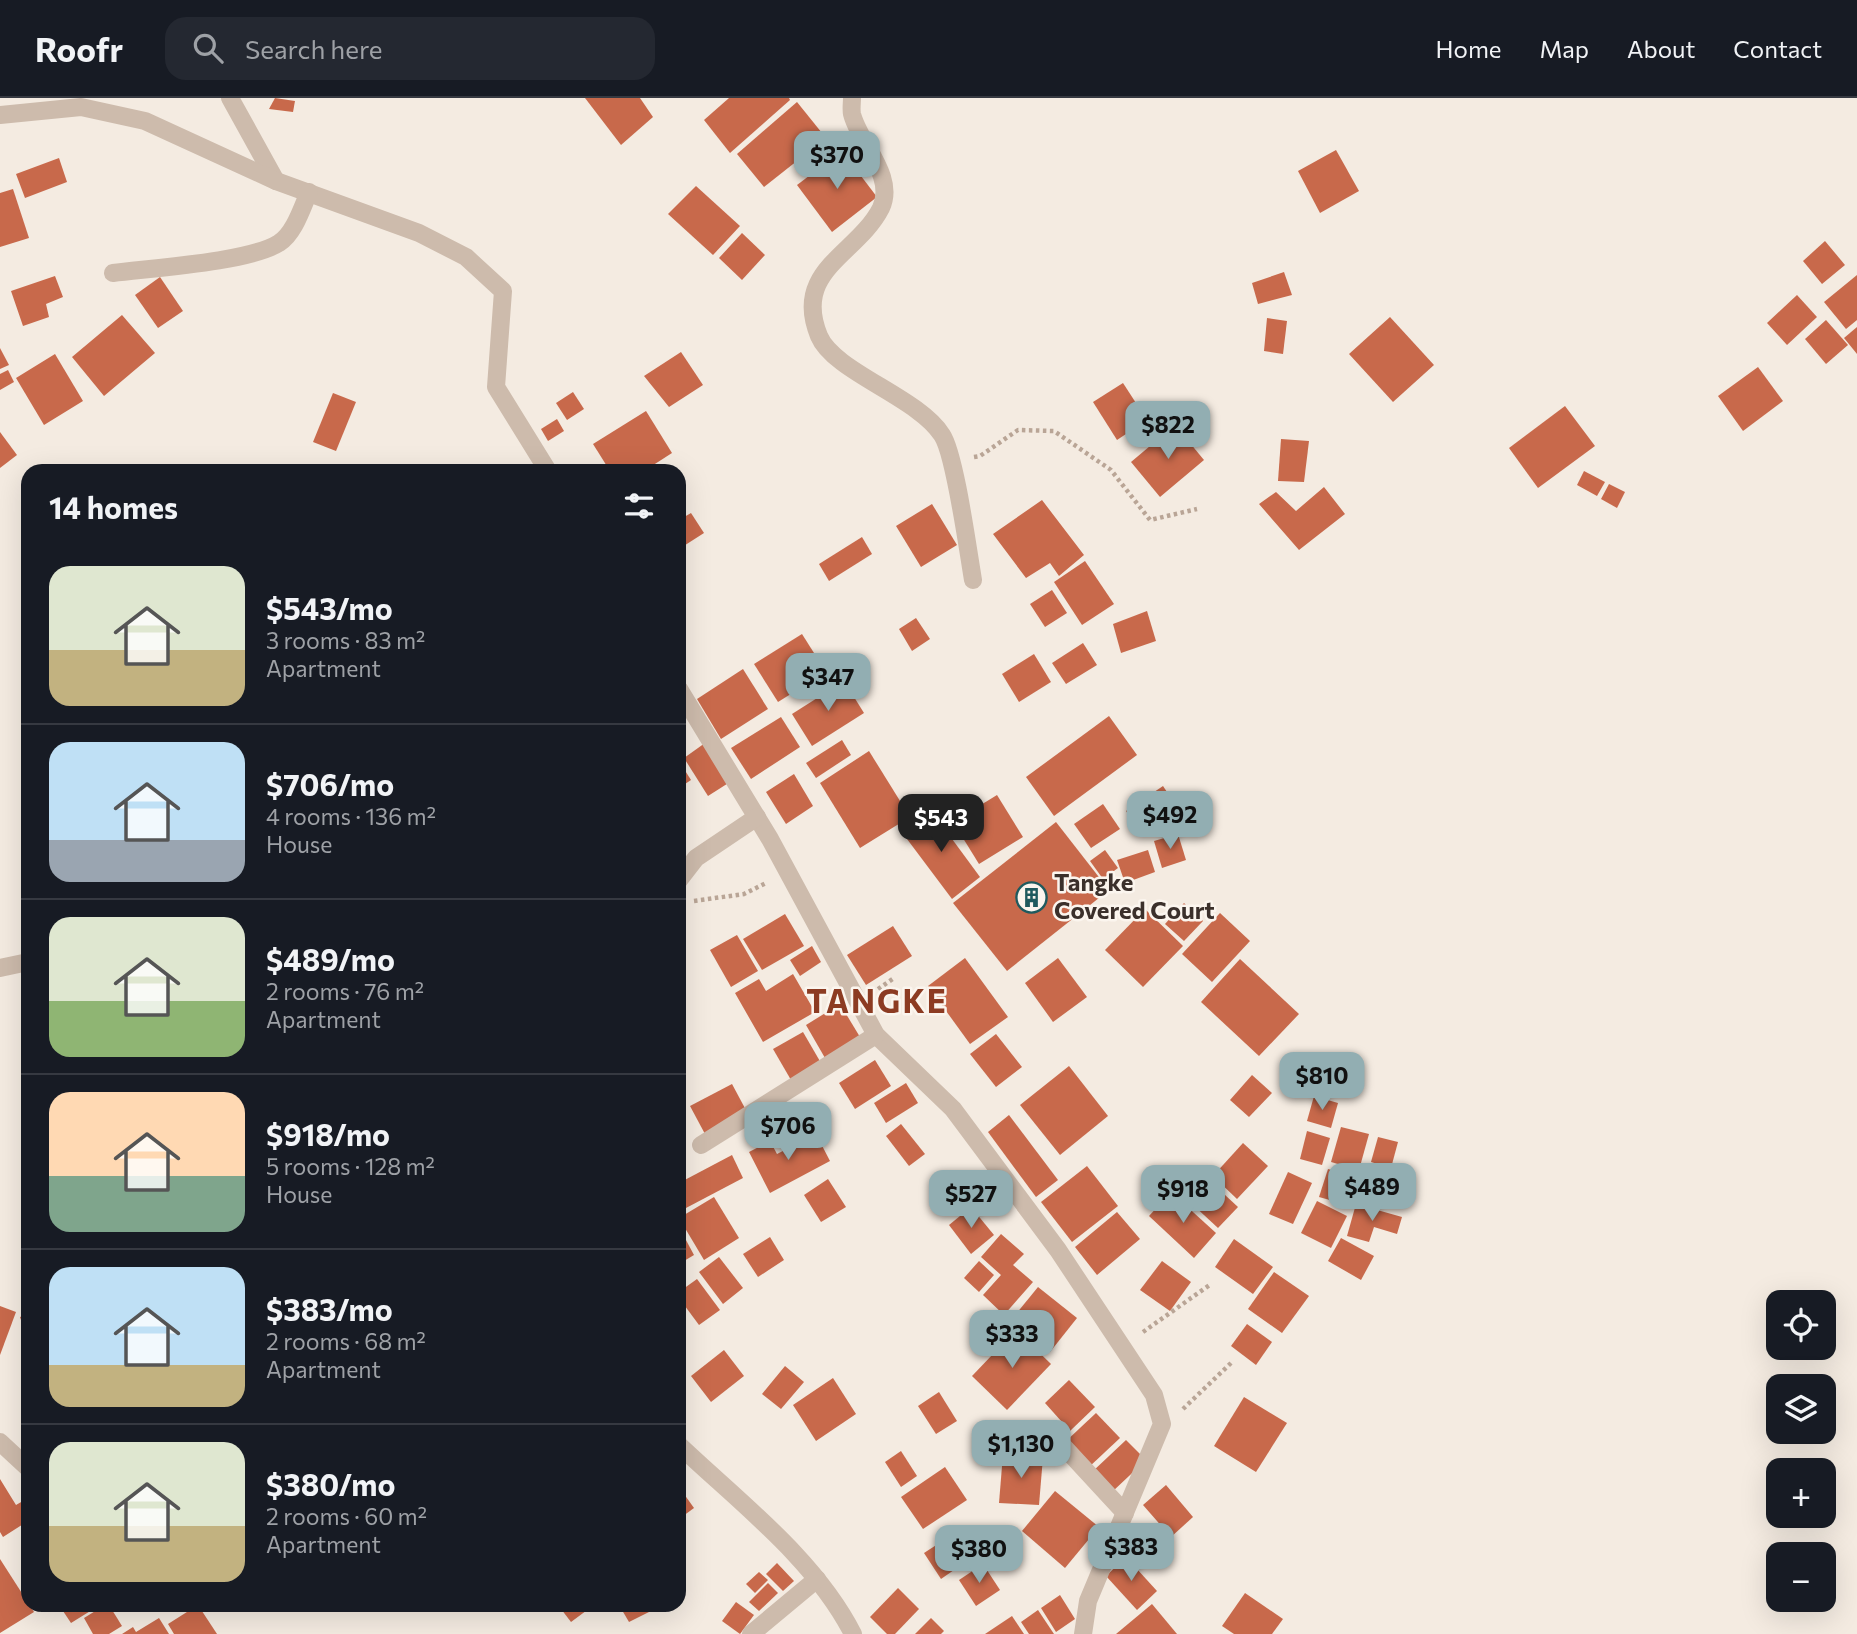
<!DOCTYPE html>
<html lang="en">
<head>
<meta charset="utf-8">
<style>
	body { margin:0; font-family:Commissioner,sans-serif; background:#242831; color:#f1f3f6; height:100vh; display:flex; flex-direction:column; font-size:26px; white-space:nowrap }
	* { box-sizing:border-box; margin:0 }
	p { font-size:23px; color:#9ea1a6 }
	.icon { flex:none; width:38px; height:38px; fill:none; stroke:currentColor; stroke-width:2; stroke-linecap:round; stroke-linejoin:round }
	.map { position:relative; flex:1; overflow:hidden }
	.sheet { position:absolute; left:21px; top:366px; width:665px; height:1148px; display:flex; flex-direction:column; background:#171b24; border-radius:21px; box-shadow:0 7px 28px #0002 }
	.sheet>* { flex:none }
	.tools { position:absolute; left:1766px; top:1192px; display:grid; gap:14px }
	.tools a { display:grid; place-items:center; width:70px; height:70px; border-radius:14px; background:#171b24; box-shadow:0 7px 28px #0002; font-size:35px }
	.price { position:absolute; translate:-50% -60px; padding:0 16px; border-radius:14px; background:#92aeb2; color:#111; font-size:23px; line-height:46px; filter:drop-shadow(0 2px 4px #0008) }
	.price::after { content:''; position:absolute; left:50%; top:42px; width:21px; height:16px; margin-left:-10px; background:inherit; clip-path:polygon(0 0,100% 0,50% 100%) }
	.price.current { background:#222; color:#fff }
	ul { padding:0; list-style:none }
	li { display:flex; align-items:center; gap:21px; height:175px; padding:0 28px }
	li+li { border-top:2px solid #363941 }
	li span { display:grid; place-items:center; flex:none; width:196px; height:140px; border-radius:21px; color:#555 }
	li>.icon { margin-inline-start:auto }
	span .icon { width:84px; height:84px; fill:#fffc; stroke-width:1 }
	li b { font-size:30px }
	h2 { display:flex; justify-content:space-between; align-items:center; height:84px; padding:0 28px; font-size:30px }
	header { display:flex; align-items:center; gap:42px; box-sizing:border-box; height:98px; padding:0 35px; background:#171b24; border-bottom:2px solid #363941 }
	header strong { font-size:33px }
	nav { display:flex; gap:38px; margin-inline-start:auto; font-size:24px }
	.search { width:490px; height:63px; background:#242831; display:flex; align-items:center; gap:18px; box-sizing:border-box; padding:0 24px; border-radius:21px; color:#9ea1a6; font-size:26px }
	.map>svg:first-child { display:block }
	.building { fill:#c8694b }
	.lines { fill:none; stroke-linecap:round; stroke-linejoin:round }
	.path { stroke:#b9a596; stroke-width:4.5; stroke-dasharray:3.5 3.5; stroke-linecap:butt }
	.minor { stroke:#cdbbac; stroke-width:18 }
	.labels { text-anchor:middle; stroke-width:5; stroke-linejoin:round; paint-order:stroke }
	.poi-label { font-size:24px; font-weight:bold; fill:#3b302b; stroke:#fbf5ee; text-anchor:start }
	.district-label { font-size:32px; font-weight:bold; letter-spacing:2px; fill:#8c3b22; stroke:#fbf5ee }
</style>
</head>
<body>
<header>
<strong>Roofr</strong>
<div class="search"><svg class="icon" aria-label="search" viewBox="0 0 24 24"><circle cx="10" cy="10" r="6"/><path d="M15 15l6 6"/></svg>Search here</div>
<nav><a>Home</a><a>Map</a><a>About</a><a>Contact</a></nav>
</header>
<div class="map">
<svg width="1857" height="1536" viewBox="0 0 1857 1536">
	<rect width="100%" height="100%" fill="#f4ebe1"/>
	<!-- building -->
	<g class="building">
		<polygon points="275,0 295,3 293,14 269,11"/>
		<polygon points="585,0 640,0 653,19 621,47"/>
		<polygon points="729,0 789,0 790,2 730,55 704,22"/>
		<polygon points="797,4 826,40 764,89 737,56"/>
		<polygon points="1336,52 1359,93 1320,115 1298,73"/>
		<polygon points="842,53 877,99 832,134 797,87"/>
		<polygon points="59,60 67,84 25,100 16,76"/>
		<polygon points="696,88 740,128 713,157 668,116"/>
		<polygon points="13,91 29,140 0,149 0,95"/>
		<polygon points="742,135 765,157 742,182 719,160"/>
		<polygon points="1825,143 1845,167 1822,186 1803,163"/>
		<polygon points="1284,174 1292,197 1258,206 1252,185"/>
		<polygon points="1857,177 1857,222 1846,231 1824,204"/>
		<polygon points="55,178 63,199 46,206 49,219 23,228 11,193"/>
		<polygon points="160,179 183,213 158,230 135,197"/>
		<polygon points="1797,197 1817,219 1787,247 1767,225"/>
		<polygon points="122,217 155,255 104,298 72,259"/>
		<polygon points="1390,219 1434,267 1393,304 1349,256"/>
		<polygon points="1267,220 1287,223 1283,256 1264,253"/>
		<polygon points="1826,222 1848,247 1826,266 1805,241"/>
		<polygon points="1857,229 1857,256 1844,240"/>
		<polygon points="0,250 9,267 0,271"/>
		<polygon points="681,254 703,287 669,309 644,278"/>
		<polygon points="55,256 83,303 44,327 16,280"/>
		<polygon points="1758,269 1783,303 1743,333 1718,298"/>
		<polygon points="8,272 14,284 0,292 0,276"/>
		<polygon points="1123,285 1147,322 1117,342 1093,304"/>
		<polygon points="573,294 584,311 567,322 556,305"/>
		<polygon points="333,295 356,304 336,353 313,344"/>
		<polygon points="1565,308 1595,348 1538,390 1509,350"/>
		<polygon points="646,313 672,355 644,373 610,373 593,346"/>
		<polygon points="557,321 564,333 548,343 541,331"/>
		<polygon points="1175,327 1204,362 1160,399 1131,364"/>
		<polygon points="0,334 17,357 0,370"/>
		<polygon points="1281,341 1309,343 1304,384 1278,383"/>
		<polygon points="1584,373 1605,384 1597,398 1577,387"/>
		<polygon points="1609,386 1625,394 1617,410 1601,401"/>
		<polygon points="1324,389 1345,416 1299,452 1259,406 1276,394 1296,413"/>
		<polygon points="1042,402 1084,457 1059,478 1050,465 1026,480 993,436"/>
		<polygon points="932,406 957,447 921,469 896,428"/>
		<polygon points="691,415 704,435 679,451 679,422"/>
		<polygon points="862,439 872,456 829,483 819,466"/>
		<polygon points="1085,463 1114,506 1082,527 1054,484"/>
		<polygon points="1052,492 1067,515 1045,529 1030,506"/>
		<polygon points="1147,513 1156,543 1121,555 1113,526"/>
		<polygon points="916,520 930,541 912,553 899,531"/>
		<polygon points="802,536 826,574 778,604 754,566"/>
		<polygon points="1083,545 1097,567 1066,586 1052,565"/>
		<polygon points="1034,556 1051,584 1019,604 1002,576"/>
		<polygon points="743,571 768,611 721,641 697,601"/>
		<polygon points="844,583 864,615 812,648 792,616"/>
		<polygon points="1109,618 1137,657 1054,718 1026,679"/>
		<polygon points="781,619 800,649 751,681 731,650"/>
		<polygon points="842,642 851,657 816,680 806,665"/>
		<polygon points="705,645 730,684 708,698 684,660"/>
		<polygon points="869,653 910,719 860,750 820,685"/>
		<polygon points="679,663 691,682 679,690"/>
		<polygon points="794,676 813,708 786,726 766,694"/>
		<polygon points="1163,688 1177,709 1140,734 1126,713"/>
		<polygon points="997,697 1023,739 979,766 953,724"/>
		<polygon points="1103,706 1120,731 1091,750 1074,726"/>
		<polygon points="679,709 686,720 679,725"/>
		<polygon points="930,711 980,779 952,801 901,733"/>
		<polygon points="1056,724 1109,792 1007,873 953,805"/>
		<polygon points="1178,736 1186,762 1162,770 1154,743"/>
		<polygon points="1105,752 1118,770 1103,781 1090,763"/>
		<polygon points="1148,752 1155,774 1125,785 1117,762"/>
		<polygon points="1184,805 1203,823 1184,843 1165,826"/>
		<polygon points="1145,811 1183,848 1143,889 1105,852"/>
		<polygon points="1220,815 1250,843 1212,884 1182,856"/>
		<polygon points="785,816 804,848 762,872 743,841"/>
		<polygon points="893,828 912,858 866,887 847,857"/>
		<polygon points="737,837 758,873 731,889 710,852"/>
		<polygon points="812,848 821,864 800,878 790,862"/>
		<polygon points="965,860 1008,919 970,946 928,888"/>
		<polygon points="1058,860 1087,899 1053,924 1025,885"/>
		<polygon points="1240,861 1299,916 1259,958 1201,904"/>
		<polygon points="793,876 815,914 763,944 735,895 759,881 766,893"/>
		<polygon points="840,906 860,939 825,960 806,927"/>
		<polygon points="803,934 821,965 791,982 773,951"/>
		<polygon points="996,936 1022,969 996,989 970,956"/>
		<polygon points="875,962 891,988 855,1011 839,985"/>
		<polygon points="1069,968 1108,1018 1060,1057 1020,1007"/>
		<polygon points="1252,977 1272,995 1249,1019 1230,1002"/>
		<polygon points="906,985 918,1005 886,1025 874,1005"/>
		<polygon points="732,986 747,1014 705,1036 690,1008"/>
		<polygon points="1314,998 1338,1005 1331,1030 1307,1023"/>
		<polygon points="1009,1017 1058,1082 1036,1099 988,1034"/>
		<polygon points="901,1026 925,1056 909,1068 886,1038"/>
		<polygon points="1341,1029 1369,1036 1359,1072 1331,1064"/>
		<polygon points="1307,1033 1330,1040 1322,1067 1300,1061"/>
		<polygon points="816,1036 830,1063 770,1095 749,1054 770,1043 777,1056"/>
		<polygon points="1378,1039 1398,1044 1391,1070 1371,1064"/>
		<polygon points="1243,1045 1268,1068 1237,1101 1213,1078"/>
		<polygon points="732,1057 743,1080 686,1110 679,1096 679,1085"/>
		<polygon points="1087,1068 1118,1108 1072,1144 1041,1104"/>
		<polygon points="1364,1070 1401,1081 1393,1108 1356,1098"/>
		<polygon points="1328,1071 1359,1080 1351,1108 1319,1099"/>
		<polygon points="1288,1074 1312,1085 1293,1126 1269,1116"/>
		<polygon points="828,1081 846,1109 821,1124 804,1097"/>
		<polygon points="1211,1084 1238,1109 1218,1130 1191,1105"/>
		<polygon points="1171,1094 1216,1135 1194,1160 1149,1118"/>
		<polygon points="714,1099 739,1140 704,1162 679,1120"/>
		<polygon points="1317,1103 1347,1118 1331,1150 1301,1135"/>
		<polygon points="1356,1106 1402,1119 1397,1136 1374,1129 1369,1144 1347,1138"/>
		<polygon points="971,1109 994,1137 971,1156 949,1127"/>
		<polygon points="1117,1114 1140,1141 1097,1177 1075,1149"/>
		<polygon points="679,1129 694,1157 679,1166"/>
		<polygon points="1001,1136 1024,1156 1013,1167 1033,1184 1004,1217 983,1197 1001,1177 981,1159"/>
		<polygon points="770,1139 784,1162 758,1179 743,1156"/>
		<polygon points="1341,1140 1374,1158 1361,1182 1328,1163"/>
		<polygon points="1234,1141 1273,1169 1253,1196 1215,1169"/>
		<polygon points="719,1159 743,1190 723,1206 699,1174"/>
		<polygon points="979,1163 994,1177 979,1194 964,1180"/>
		<polygon points="1162,1163 1191,1184 1170,1213 1140,1192"/>
		<polygon points="1274,1174 1309,1198 1282,1235 1248,1211"/>
		<polygon points="697,1181 720,1212 699,1227 679,1200 679,1194"/>
		<polygon points="1038,1189 1077,1220 1050,1254 1011,1222"/>
		<polygon points="0,1208 16,1214 0,1257"/>
		<polygon points="28,1216 28,1240 27,1240 20,1219"/>
		<polygon points="1247,1226 1272,1244 1256,1267 1231,1248"/>
		<polygon points="1016,1232 1051,1266 1007,1312 972,1278"/>
		<polygon points="724,1252 744,1278 711,1304 691,1278"/>
		<polygon points="785,1268 804,1284 781,1311 762,1296"/>
		<polygon points="833,1280 856,1316 816,1343 793,1307"/>
		<polygon points="1069,1282 1095,1309 1070,1333 1045,1305"/>
		<polygon points="939,1294 957,1323 936,1336 918,1308"/>
		<polygon points="1244,1299 1287,1325 1256,1374 1214,1348"/>
		<polygon points="1096,1315 1120,1340 1088,1370 1064,1345"/>
		<polygon points="1126,1342 1146,1362 1112,1394 1092,1374"/>
		<polygon points="901,1353 917,1378 901,1389 885,1364"/>
		<polygon points="1003,1356 1043,1359 1039,1407 999,1405"/>
		<polygon points="945,1369 967,1402 923,1431 901,1399"/>
		<polygon points="0,1381 16,1407 28,1400 28,1423 3,1439 0,1434"/>
		<polygon points="1166,1387 1193,1419 1171,1439 1143,1407"/>
		<polygon points="679,1389 694,1410 679,1421"/>
		<polygon points="1055,1393 1099,1429 1065,1470 1022,1433"/>
		<polygon points="964,1429 980,1454 941,1481 924,1455"/>
		<polygon points="1126,1459 1157,1493 1137,1512 1106,1478"/>
		<polygon points="0,1461 34,1514 0,1535"/>
		<polygon points="777,1465 794,1483 783,1493 766,1476"/>
		<polygon points="983,1466 1000,1492 976,1508 959,1482"/>
		<polygon points="759,1474 768,1482 755,1495 746,1486"/>
		<polygon points="768,1485 778,1495 759,1513 749,1504"/>
		<polygon points="898,1490 919,1511 895,1536 887,1536 870,1519"/>
		<polygon points="1245,1495 1283,1521 1272,1536 1234,1536 1222,1528"/>
		<polygon points="1060,1497 1075,1521 1056,1534 1041,1510"/>
		<polygon points="736,1504 754,1517 740,1536 722,1523"/>
		<polygon points="1152,1506 1177,1536 1116,1536"/>
		<polygon points="59,1507 100,1507 71,1525"/>
		<polygon points="105,1507 109,1507 122,1528 109,1536 93,1536 84,1520"/>
		<polygon points="198,1507 217,1536 174,1536 168,1526"/>
		<polygon points="390,1507 405,1507 394,1513"/>
		<polygon points="558,1507 594,1507 571,1524"/>
		<polygon points="619,1507 663,1507 629,1524"/>
		<polygon points="1038,1512 1054,1536 1029,1536 1021,1524"/>
		<polygon points="1012,1518 1024,1536 985,1536"/>
		<polygon points="159,1520 169,1536 122,1536 133,1529 136,1534"/>
		<polygon points="931,1520 944,1533 941,1536 915,1536"/>
	</g>
	<g class="lines">
		<!-- path -->
		<g class="path">
			<polyline points="974,359 980,358 1018,332 1054,333 1111,372 1150,422 1197,411"/>
			<polyline points="694,803 744,796 766,785"/>
			<polyline points="878,891 894,880"/>
			<polyline points="1143,1234 1211,1186"/>
			<polyline points="1183,1311 1231,1265"/>
		</g>
		<!-- minor -->
		<g class="minor">
			<polyline points="230,0 276,83"/>
			<path d="M 852,0 C 852,5 851,11 852,16 C 859,45 896,78 881,110 C 857,157 792,172 819,238 C 834,274 918,299 942,337 C 955,356 968,453 973,482"/>
			<polyline points="0,17 81,9 145,23 276,83 419,135 466,159 503,193 496,289 548,373"/>
			<path d="M 113,175 C 152,170 249,164 279,145 C 294,136 302,110 309,94"/>
			<polyline points="679,591 770,741 876,937 953,1011 1058,1152 1154,1297 1162,1326 1088,1503 1083,1536"/>
			<polyline points="679,782 696,760 757,719"/>
			<polyline points="0,870 28,864"/>
			<polyline points="701,1047 876,937"/>
			<polyline points="1052,1336 1125,1415"/>
			<polyline points="0,1344 28,1370"/>
			<path d="M 679,1347 C 739,1404 815,1461 853,1536"/>
			<polyline points="751,1536 817,1481"/>
		</g>
	</g>
	<!-- icons -->
	<defs>
		<symbol id="building-ring" viewBox="-11 -11 22 22"><circle r="9.5" fill="#fbf5ee" stroke="#1f5a5e" stroke-width="1.5"/><path d="M-4-6H4V6H1V3H-1V6H-4ZM-2.5-4.3h1.7v1.8h-1.7ZM.8-4.3h1.7v1.8H.8ZM-2.5-1h1.7V.8h-1.7ZM.8-1h1.7V.8H.8Z" fill="#1f5a5e"/></symbol>
	</defs>
	<g fill-rule="evenodd">
		<use href="#building-ring" x="1014" y="782" width="35" height="35"/>
	</g>
	<g class="labels">
		<!-- poi labels -->
		<g class="poi-label">
			<text x="1054" y="793">Tangke<tspan x="1054" dy="28">Covered Court</tspan></text>
		</g>
		<!-- district labels -->
		<g class="district-label">
			<text x="877" y="915">TANGKE</text>
		</g>
	</g>
</svg>
<div class="tools">
<a><svg class="icon" aria-label="locate" viewBox="0 0 24 24"><circle cx="12" cy="12" r="6"/><path d="M12 2v4M12 18v4M2 12h4M18 12h4"/></svg></a>
<a><svg class="icon" aria-label="layers" viewBox="0 0 24 24"><path d="M12 4l9 5-9 5-9-5zM3 14l9 5 9-5"/></svg></a>
<a>+</a>
<a>−</a>
</div>
<b class="price" style="left:837px;top:93px">$370</b>
<b class="price" style="left:1168px;top:363px">$822</b>
<b class="price" style="left:828px;top:615px">$347</b>
<b class="price" style="left:1170px;top:753px">$492</b>
<b class="price current" style="left:941px;top:756px">$543</b>
<b class="price" style="left:1322px;top:1014px">$810</b>
<b class="price" style="left:788px;top:1064px">$706</b>
<b class="price" style="left:1372px;top:1125px">$489</b>
<b class="price" style="left:1183px;top:1127px">$918</b>
<b class="price" style="left:971px;top:1132px">$527</b>
<b class="price" style="left:1012px;top:1272px">$333</b>
<b class="price" style="left:1021px;top:1382px">$1,130</b>
<b class="price" style="left:1131px;top:1485px">$383</b>
<b class="price" style="left:979px;top:1487px">$380</b>
<section class="sheet">
<h2>14 homes<svg class="icon" aria-label="filters" viewBox="0 0 24 24"><path d="M4 7h16M4 17h16"/><circle cx="9" cy="7" r="2"/><circle cx="15" cy="17" r="2"/></svg></h2>
<ul>
<li><span style="background:linear-gradient(#dfe7d0 60%,#c2b280 0)"><svg class="icon" aria-label="home" viewBox="0 0 24 24"><path d="M3 11l9-7 9 7M6 9v11h12V9"/></svg></span><div><b>$543/mo</b><p>3 rooms · 83 m²</p><p>Apartment</p></div></li>
<li><span style="background:linear-gradient(#bfe0f5 70%,#9aa5b1 0)"><svg class="icon" aria-label="home" viewBox="0 0 24 24"><path d="M3 11l9-7 9 7M6 9v11h12V9"/></svg></span><div><b>$706/mo</b><p>4 rooms · 136 m²</p><p>House</p></div></li>
<li><span style="background:linear-gradient(#dfe7d0 60%,#8fb573 0)"><svg class="icon" aria-label="home" viewBox="0 0 24 24"><path d="M3 11l9-7 9 7M6 9v11h12V9"/></svg></span><div><b>$489/mo</b><p>2 rooms · 76 m²</p><p>Apartment</p></div></li>
<li><span style="background:linear-gradient(#ffd9b3 60%,#7fa58c 0)"><svg class="icon" aria-label="home" viewBox="0 0 24 24"><path d="M3 11l9-7 9 7M6 9v11h12V9"/></svg></span><div><b>$918/mo</b><p>5 rooms · 128 m²</p><p>House</p></div></li>
<li><span style="background:linear-gradient(#bfe0f5 70%,#c2b280 0)"><svg class="icon" aria-label="home" viewBox="0 0 24 24"><path d="M3 11l9-7 9 7M6 9v11h12V9"/></svg></span><div><b>$383/mo</b><p>2 rooms · 68 m²</p><p>Apartment</p></div></li>
<li><span style="background:linear-gradient(#dfe7d0 60%,#c2b280 0)"><svg class="icon" aria-label="home" viewBox="0 0 24 24"><path d="M3 11l9-7 9 7M6 9v11h12V9"/></svg></span><div><b>$380/mo</b><p>2 rooms · 60 m²</p><p>Apartment</p></div></li>
</ul>
</section>
</div>
</body>
</html>
